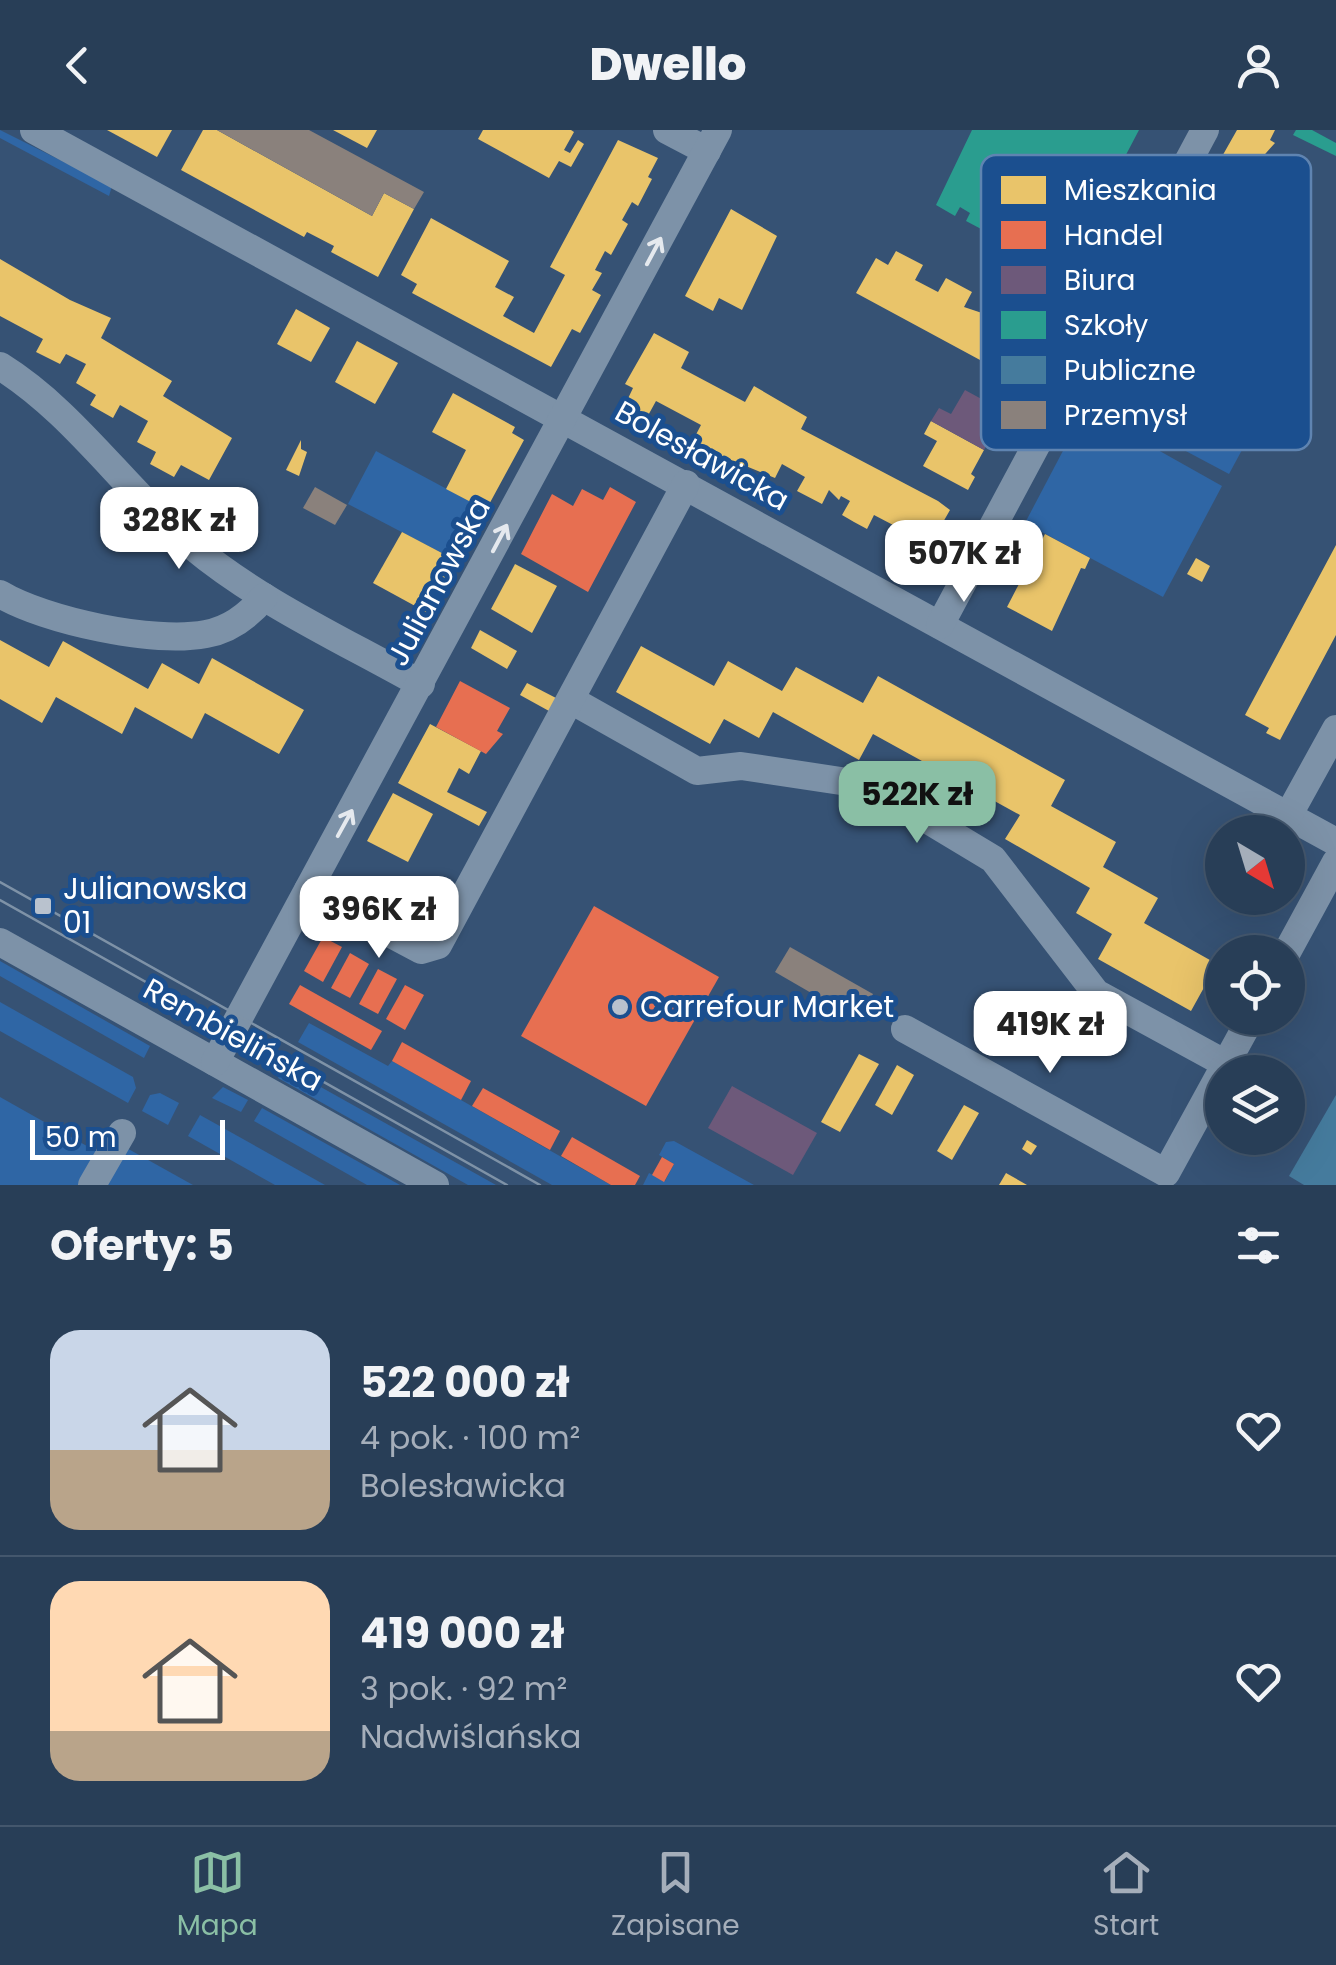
<!DOCTYPE html>
<html lang="pl">
<head>
<meta charset="utf-8">
<style>
	body { margin:0; font-family:Poppins,sans-serif; background:#344961; color:#f1f3f6; height:100vh; display:flex; flex-direction:column; font-size:38px; white-space:nowrap }
	* { box-sizing:border-box; margin:0 }
	p { font-size:32px; color:#a5aeba }
	.icon { flex:none; width:55px; height:55px; fill:none; stroke:currentColor; stroke-width:2; stroke-linecap:round; stroke-linejoin:round }
	.map { position:relative; height:1055px; overflow:hidden }
	.drawer { display:flex; flex-direction:column; background:#283e57; flex:1 }
	.drawer>* { flex:none }
	.needle { width:65px; rotate:142deg }
	.tools { position:absolute; left:1205px; top:685px; display:grid; gap:20px }
	.tools a { display:grid; place-items:center; width:100px; height:100px; border-radius:50%; background:#283e57; box-shadow:0 10px 40px #0002,0 0 0 2px #44576d; font-size:50px }
	.scale { position:absolute; left:30px; bottom:25px; width:195px; box-sizing:border-box; padding-left:10px; border:5px solid #fff; border-top:0; font-size:28px; line-height:35px; white-space:nowrap; color:#fff; -webkit-text-stroke:8px #1b4f8f; paint-order:stroke }
	.price { position:absolute; translate:-50% -85px; padding:0 22px; border-radius:20px; background:#fff; color:#222; font-size:32px; line-height:65px; filter:drop-shadow(0 2px 5px #0008) }
	.price::after { content:''; position:absolute; left:50%; top:60px; width:30px; height:22px; margin-left:-15px; background:inherit; clip-path:polygon(0 0,100% 0,50% 100%) }
	.price.on { background:#8abfa5; color:#111 }
	ul { padding:0; list-style:none }
	li { display:flex; align-items:center; gap:30px; height:250px; padding:0 50px }
	li+li { border-top:2px solid #44576d }
	li span { display:grid; place-items:center; flex:none; width:280px; height:200px; border-radius:30px; color:#555 }
	li>.icon { margin-inline-start:auto }
	span .icon { width:120px; height:120px; fill:#fffc; stroke-width:1 }
	li b { font-size:42px }
	h2 { display:flex; justify-content:space-between; align-items:center; height:120px; padding:0 50px; font-size:42px }
	header { display:flex; justify-content:space-between; align-items:center; height:130px; padding:0 50px; background:#283e57; font-size:45px; font-weight:800 }
	.tab-bar { display:flex; justify-content:space-around; align-items:center; height:140px; border-top:2px solid #44576d; background:#283e57; font-size:28px; color:#a5aeba }
	.tab-bar a { display:grid; justify-items:center; gap:5px }
	.tab-bar .on { color:#8abfa5 }
	.map>svg:first-child { display:block }
	.green { fill:#2f66a5 }
	.homes { fill:#e9c46a }
	.shops { fill:#e76f51 }
	.offices { fill:#6d597a }
	.schools { fill:#2a9d8f }
	.public { fill:#457b9d }
	.industry { fill:#8a817c }
	.lines { fill:none; stroke-linecap:round; stroke-linejoin:round }
	.minor { stroke:#7d92a8; stroke-width:28 }
	.tram { stroke:#7e92a7; stroke-width:2.5 }
	.oneway { stroke:#e5e9ee }
	.poi-dot { fill:#b9c2ce; stroke:#1b4f8f; stroke-width:4 }
	.labels { text-anchor:middle; stroke-width:10; stroke-linejoin:round; paint-order:stroke }
	.street-label { font-size:30px; fill:#fff; stroke:#1b4f8f }
	.poi-label { font-size:30px; fill:#fff; stroke:#1b4f8f; text-anchor:start }
	.key { fill:#1b4f8f; stroke:#5f84b1; stroke-width:2.5 }
	.key-label { font-size:28px; fill:#fff }
</style>
</head>
<body>
<header><svg class="icon" aria-label="back" viewBox="0 0 24 24"><path d="M15 5l-7 7 7 7"/></svg>Dwello<svg class="icon" aria-label="person" viewBox="0 0 24 24"><circle cx="12" cy="8" r="4"/><path d="M4 21q1-7 8-7t8 7"/></svg></header>
<div class="map">
<svg width="1336" height="1055" viewBox="0 0 1336 1055">
	<rect width="100%" height="100%" fill="#365274"/>
	<!-- green -->
	<g class="green">
		<polygon points="0,0 112,56 109,66 0,8"/>
		<polygon points="1124,207 1263,281 1229,344 1090,270"/>
		<polygon points="1085,279 1222,356 1163,467 1025,393"/>
		<polygon points="376,321 486,380 459,432 348,374"/>
		<polygon points="0,831 150,916 144,928 0,846"/>
		<polygon points="0,872 133,947 136,958 128,973 0,901"/>
		<polygon points="309,893 388,936 392,931 611,1055 552,1055 298,912"/>
		<polygon points="276,932 496,1055 468,1055 278,948 282,942 273,936"/>
		<polygon points="223,957 248,970 241,982 212,968"/>
		<polygon points="160,963 179,973 168,995 142,981 150,965"/>
		<polygon points="0,967 101,1024 83,1055 0,1055"/>
		<polygon points="262,978 400,1055 367,1055 254,991"/>
		<polygon points="200,985 325,1055 275,1055 188,1006"/>
		<polygon points="674,1011 754,1055 643,1055 649,1043 665,1051 674,1034 659,1025 666,1012"/>
		<polygon points="123,1016 193,1055 101,1055"/>
	</g>
	<!-- homes -->
	<g class="homes">
		<polygon points="107,0 172,0 157,27"/>
		<polygon points="203,0 217,0 372,86 384,63 414,79 378,147 331,122 334,116 307,102 304,107 181,40"/>
		<polygon points="333,0 377,0 367,18"/>
		<polygon points="483,0 571,0 574,2 564,20 570,23 578,10 584,14 571,37 559,31 549,48 478,9"/>
		<polygon points="1237,0 1275,0 1270,10 1275,13 1258,32 1263,34 1239,79 1203,60"/>
		<polygon points="618,10 658,28 648,47 652,49 638,76 632,72 622,90 628,94 611,125 605,121 595,140 602,143 592,160 601,165 580,203 572,199 551,237 412,163 417,154 401,145 431,88 509,131 495,157 514,167 503,186 534,203 565,145 550,137"/>
		<polygon points="731,79 777,106 742,180 719,168 713,181 685,166"/>
		<polygon points="896,121 923,135 915,150 938,162 946,148 972,162 964,177 991,186 989,190 1000,196 1007,181 1034,195 1026,209 1039,216 1019,251 856,163 876,128 888,135"/>
		<polygon points="0,129 70,170 111,188 101,208 172,251 163,266 232,308 209,350 181,335 174,347 150,334 156,322 137,312 148,291 120,275 113,288 90,275 96,265 76,253 86,234 66,224 60,234 36,222 43,209 0,186"/>
		<polygon points="296,179 330,198 311,232 277,214"/>
		<polygon points="654,203 689,222 681,238 745,272 754,256 807,287 801,299 938,371 950,380 930,415 920,409 912,423 899,417 887,410 895,396 874,385 867,399 854,392 842,385 850,371 841,366 839,370 829,360 822,374 797,361 805,347 782,334 775,348 724,327 721,332 690,316 701,295 656,271 645,291 623,279 633,258 625,254"/>
		<polygon points="357,211 398,233 375,274 335,252"/>
		<polygon points="453,263 515,297 512,303 524,310 486,380 446,359 466,320 432,302"/>
		<polygon points="931,291 984,320 971,344 975,347 968,360 923,336 937,311 924,304"/>
		<polygon points="301,310 301,319 307,322 299,346 286,340"/>
		<polygon points="402,402 457,431 428,483 373,453"/>
		<polygon points="1045,404 1090,428 1085,439 1081,438 1052,501 1007,477"/>
		<polygon points="1336,415 1336,505 1280,610 1266,603 1269,598 1245,585"/>
		<polygon points="1196,428 1210,436 1202,452 1187,444"/>
		<polygon points="515,434 557,456 532,503 491,479"/>
		<polygon points="480,500 517,521 507,539 471,518"/>
		<polygon points="0,510 49,537 63,511 148,559 162,533 199,554 212,528 304,580 279,624 205,583 192,609 135,577 122,604 56,567 42,593 0,569"/>
		<polygon points="641,516 714,556 728,531 782,561 796,537 863,573 878,546 1065,650 1051,676 1116,712 1103,737 1158,768 1144,793 1217,834 1191,881 1098,829 1112,804 1076,783 1090,758 1005,709 1020,685 873,604 859,630 773,582 759,608 724,589 710,614 616,562"/>
		<polygon points="527,553 556,568 549,581 520,565"/>
		<polygon points="430,594 481,621 469,644 459,638 447,662 487,682 479,696 398,653"/>
		<polygon points="393,663 433,684 408,732 367,711"/>
		<polygon points="859,924 879,934 840,1002 821,992"/>
		<polygon points="897,935 914,945 892,985 875,975"/>
		<polygon points="964,975 979,983 952,1030 937,1021"/>
		<polygon points="1027,1010 1037,1016 1031,1025 1022,1019"/>
		<polygon points="1006,1043 1027,1055 999,1055"/>
	</g>
	<!-- shops -->
	<g class="shops">
		<polygon points="610,357 636,372 588,462 521,424 552,364 573,376 582,359 603,370"/>
		<polygon points="460,551 510,578 497,601 503,604 486,624 436,597"/>
		<polygon points="594,776 719,847 646,976 521,906"/>
		<polygon points="323,807 342,817 323,852 304,841"/>
		<polygon points="350,823 369,834 350,868 331,858"/>
		<polygon points="378,839 397,849 378,884 359,874"/>
		<polygon points="300,855 382,901 371,920 289,874"/>
		<polygon points="405,855 424,865 405,900 386,889"/>
		<polygon points="402,912 471,951 461,970 392,931"/>
		<polygon points="483,958 560,1001 550,1020 472,976"/>
		<polygon points="572,1007 640,1046 635,1055 611,1055 561,1026"/>
		<polygon points="662,1027 674,1034 664,1052 652,1045"/>
	</g>
	<!-- offices -->
	<g class="offices">
		<polygon points="965,260 1009,284 1002,298 997,295 984,320 931,291 939,278 951,284"/>
		<polygon points="732,956 817,1003 793,1045 708,998"/>
	</g>
	<!-- schools -->
	<g class="schools">
		<polygon points="972,0 1139,0 1088,97 1077,92 1053,137 966,91 970,83 960,77 955,86 936,75"/>
		<polygon points="1296,0 1312,0 1336,13 1336,26 1293,5"/>
	</g>
	<!-- public -->
	<polygon class="public" points="1336,965 1336,1055 1304,1055 1289,1046"/>
	<!-- industry -->
	<g class="industry">
		<polygon points="217,0 309,0 424,62 414,79 384,63 372,86"/>
		<polygon points="315,357 347,375 335,395 303,378"/>
		<polygon points="790,817 873,864 858,890 775,842"/>
	</g>
	<g class="lines">
		<!-- minor -->
		<g class="minor">
			<polyline points="34,0 1336,712"/>
			<polyline points="667,0 707,21"/>
			<path d="M 0,236 C 74,282 124,359 191,415 C 259,472 343,510 421,554"/>
			<path d="M 0,464 C 45,491 154,514 206,504 C 229,500 249,485 264,467"/>
			<polyline points="940,495 1205,0"/>
			<polyline points="571,570 697,641 741,636 854,653 890,667 993,729 1096,863 1226,934"/>
			<polyline points="1288,686 1336,599"/>
			<polyline points="308,760 421,820 438,815 686,354"/>
			<polyline points="0,812 435,1055"/>
			<polyline points="1287,822 1336,732"/>
			<polyline points="905,899 1166,1043 1251,888"/>
			<polyline points="215,932 718,0"/>
			<polyline points="92,1055 122,1003"/>
		</g>
		<!-- tram -->
		<g class="tram">
			<polyline points="0,752 540,1055"/>
			<polyline points="0,770 507,1055"/>
		</g>
	</g>
	<!-- one-way arrows -->
	<defs><path id="oneway-shaft" d="M-6 0H5M1.5-3L5.5 0L1.5 3" fill="none" stroke-width="1.6" stroke-linecap="round" stroke-linejoin="round" transform="scale(2.5)"/></defs>
	<g class="oneway">
		<use href="#oneway-shaft" transform="translate(654 121) rotate(-62)"/>
		<use href="#oneway-shaft" transform="translate(500 408) rotate(-62)"/>
		<use href="#oneway-shaft" transform="translate(345 693) rotate(-61)"/>
	</g>
	<!-- markers -->
	<g class="poi-dot">
		<rect x="33" y="766" width="20" height="20" rx="5"/>
		<circle cx="620" cy="877" r="10"/>
	</g>
	<g class="labels">
		<!-- street labels -->
		<g class="street-label">
			<text transform="translate(702 326) rotate(29)" y="10">Bolesławicka</text>
			<text transform="translate(439 452) rotate(-62)" y="10">Julianowska</text>
			<text transform="translate(233 905) rotate(29)" y="10">Rembielińska</text>
		</g>
		<!-- poi labels -->
		<g class="poi-label">
			<text x="63" y="769">Julianowska<tspan x="63" dy="34">01</tspan></text>
			<text x="640" y="887">Carrefour Market</text>
		</g>
	</g>
	<!-- legend -->
	<rect x="981" y="25" width="330" height="295" rx="15" class="key"/>
	<rect x="1001" y="46" width="45" height="28" fill="#e9c46a"/>
	<rect x="1001" y="91" width="45" height="28" fill="#e76f51"/>
	<rect x="1001" y="136" width="45" height="28" fill="#6d597a"/>
	<rect x="1001" y="181" width="45" height="28" fill="#2a9d8f"/>
	<rect x="1001" y="226" width="45" height="28" fill="#457b9d"/>
	<rect x="1001" y="271" width="45" height="28" fill="#8a817c"/>
	<g class="key-label">
		<text x="1064" y="70">Mieszkania</text>
		<text x="1064" y="115">Handel</text>
		<text x="1064" y="160">Biura</text>
		<text x="1064" y="205">Szkoły</text>
		<text x="1064" y="250">Publiczne</text>
		<text x="1064" y="295">Przemysł</text>
	</g>
</svg>
<div class="tools">
<a><svg class="needle" viewBox="-14 -14 28 28"><path d="M0-13l5 13h-10z" fill="#e53935"/><path d="M0 13l5-13h-10z" fill="#a5aeba"/></svg></a>
<a><svg class="icon" aria-label="locate" viewBox="0 0 24 24"><circle cx="12" cy="12" r="6"/><path d="M12 2v4M12 18v4M2 12h4M18 12h4"/></svg></a>
<a><svg class="icon" aria-label="layers" viewBox="0 0 24 24"><path d="M12 4l9 5-9 5-9-5zM3 14l9 5 9-5"/></svg></a>
</div>
<div class="scale">50 m</div>
<b class="price" style="left:179px;top:442px">328K zł</b>
<b class="price" style="left:964px;top:475px">507K zł</b>
<b class="price on" style="left:917px;top:716px">522K zł</b>
<b class="price" style="left:379px;top:831px">396K zł</b>
<b class="price" style="left:1050px;top:946px">419K zł</b>
</div>
<section class="drawer">
<h2>Oferty: 5<svg class="icon" aria-label="filters" viewBox="0 0 24 24"><path d="M4 7h16M4 17h16"/><circle cx="9" cy="7" r="2"/><circle cx="15" cy="17" r="2"/></svg></h2>
<ul>
<li><span style="background:linear-gradient(#c9d6e8 60%,#b9a48a 0)"><svg class="icon" aria-label="home" viewBox="0 0 24 24"><path d="M3 11l9-7 9 7M6 9v11h12V9"/></svg></span><div><b>522 000 zł</b><p>4 pok. · 100 m²</p><p>Bolesławicka</p></div><svg class="icon" aria-label="heart" viewBox="0 0 24 24"><path d="M12 20l-8-8c-3-5 5-10 8-4 3-6 11-1 8 4z"/></svg></li>
<li><span style="background:linear-gradient(#ffd9b3 75%,#b9a48a 0)"><svg class="icon" aria-label="home" viewBox="0 0 24 24"><path d="M3 11l9-7 9 7M6 9v11h12V9"/></svg></span><div><b>419 000 zł</b><p>3 pok. · 92 m²</p><p>Nadwiślańska</p></div><svg class="icon" aria-label="heart" viewBox="0 0 24 24"><path d="M12 20l-8-8c-3-5 5-10 8-4 3-6 11-1 8 4z"/></svg></li>
</ul>
</section>
<nav class="tab-bar">
<a class="on"><svg class="icon" aria-label="map" viewBox="0 0 24 24"><path d="M3 6l6-2 6 2 6-2v14l-6 2-6-2-6 2zM9 4v14M15 6v14"/></svg>Mapa</a>
<a><svg class="icon" aria-label="saved" viewBox="0 0 24 24"><path d="M7 4h10v16l-5-4-5 4z"/></svg>Zapisane</a>
<a><svg class="icon" aria-label="home" viewBox="0 0 24 24"><path d="M3 11l9-7 9 7M6 9v11h12V9"/></svg>Start</a>
</nav>
</body>
</html>
